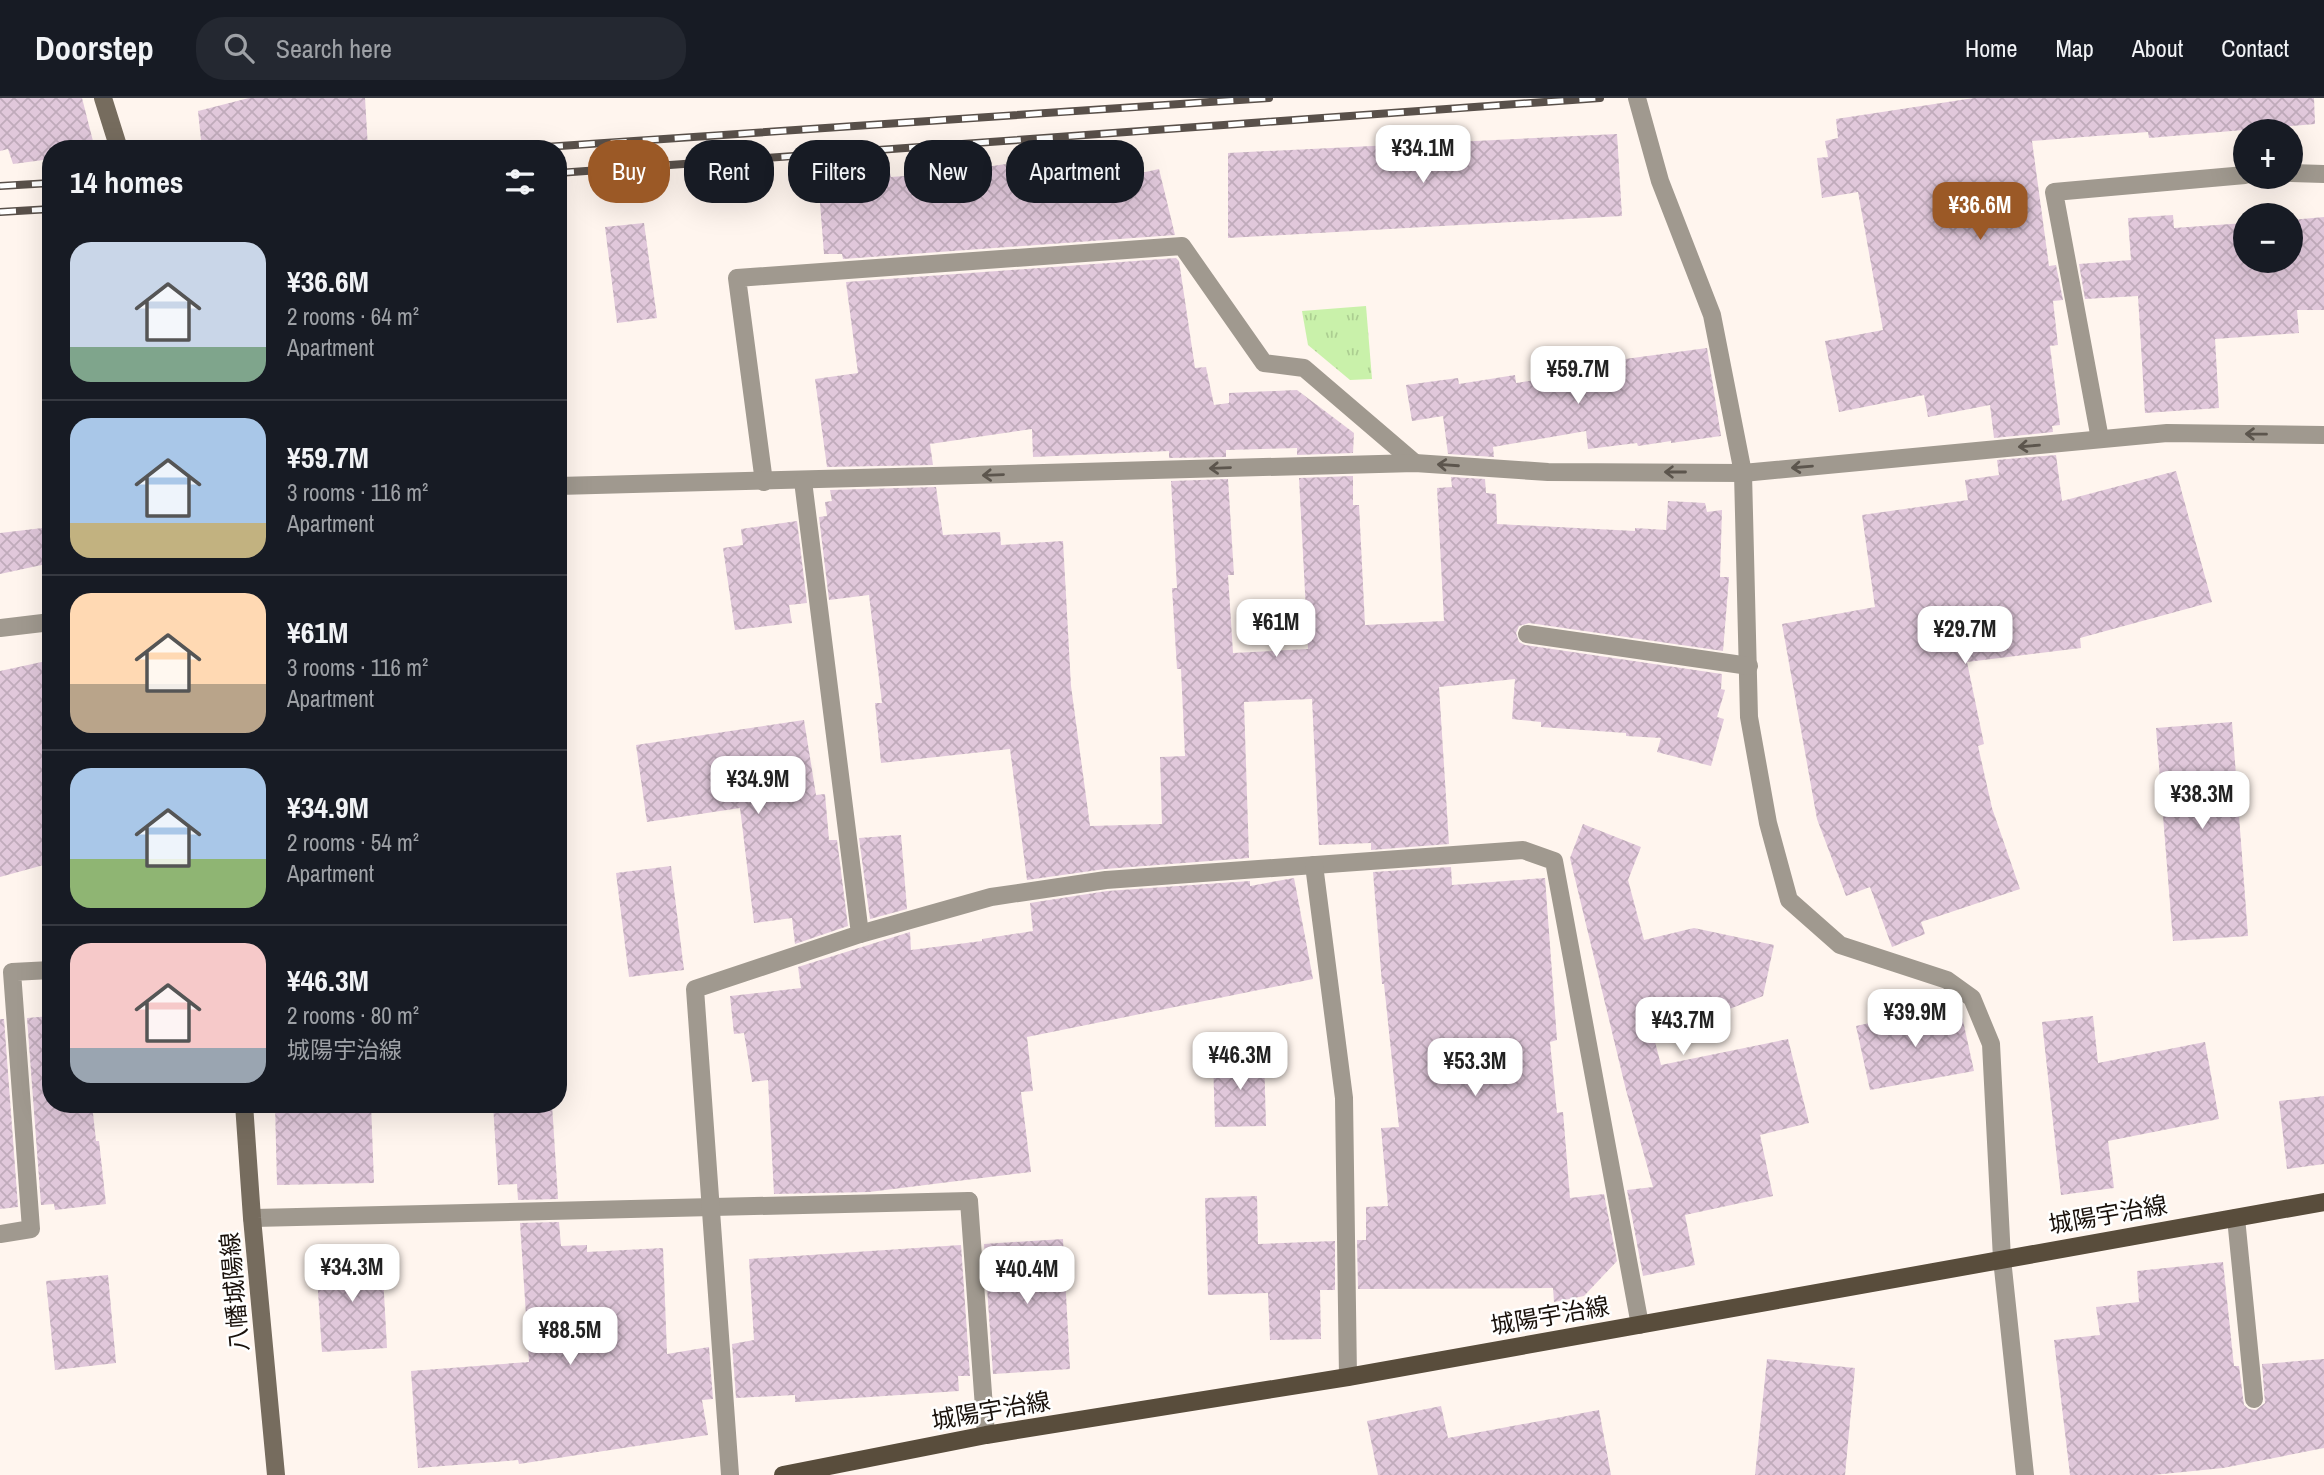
<!DOCTYPE html>
<html lang="en">
<head>
<meta charset="utf-8">
<style>
	body { margin:0; font-family:"Archivo Narrow","Noto Sans JP",sans-serif; background:#242831; color:#f1f3f6; height:100vh; display:flex; flex-direction:column; font-size:26px; white-space:nowrap }
	* { box-sizing:border-box; margin:0 }
	p { font-size:23px; color:#9ea1a6 }
	.icon { flex:none; width:38px; height:38px; fill:none; stroke:currentColor; stroke-width:2; stroke-linecap:round; stroke-linejoin:round }
	.map { position:relative; flex:1; overflow:hidden }
	.panel { position:absolute; left:42px; top:42px; width:525px; height:973px; display:flex; flex-direction:column; background:#171b24; border-radius:28px; box-shadow:0 7px 28px #0002 }
	.panel>* { flex:none }
	.guide { position:absolute; left:588px; top:42px; width:665px; height:63px; display:flex; gap:14px }
	.fabs { position:absolute; left:2233px; top:21px; display:grid; gap:14px }
	.fabs a { display:grid; place-items:center; width:70px; height:70px; border-radius:50%; background:#171b24; box-shadow:0 7px 28px #0002; font-size:35px }
	.price { position:absolute; translate:-50% -60px; padding:0 16px; border-radius:14px; background:#fff; color:#222; font-size:23px; line-height:46px; filter:drop-shadow(0 2px 4px #0008) }
	.price::after { content:''; position:absolute; left:50%; top:42px; width:21px; height:16px; margin-left:-10px; background:inherit; clip-path:polygon(0 0,100% 0,50% 100%) }
	.price.on { background:#9b5926; color:#fff }
	ul { padding:0; list-style:none }
	li { display:flex; align-items:center; gap:21px; height:175px; padding:0 28px }
	li+li { border-top:2px solid #363941 }
	li span { display:grid; place-items:center; flex:none; width:196px; height:140px; border-radius:21px; color:#555 }
	li>.icon { margin-inline-start:auto }
	span .icon { width:84px; height:84px; fill:#fffc; stroke-width:1 }
	li b { font-size:30px }
	h2 { display:flex; justify-content:space-between; align-items:center; height:84px; padding:0 28px; font-size:30px }
	.pill { padding:0 24px; border-radius:28px; background:#171b24; box-shadow:0 7px 28px #0002; font-size:24px; line-height:63px }
	.pill.on { background:#9b5926; color:#fff }
	header { display:flex; align-items:center; gap:42px; box-sizing:border-box; height:98px; padding:0 35px; background:#171b24; border-bottom:2px solid #363941 }
	header strong { font-size:33px }
	nav { display:flex; gap:38px; margin-inline-start:auto; font-size:24px }
	.search { width:490px; height:63px; background:#242831; display:flex; align-items:center; gap:18px; box-sizing:border-box; padding:0 24px; border-radius:28px; color:#9ea1a6; font-size:26px }
	.map>svg:first-child { display:block }
	.park { fill:url(#park-tufts) }
	.building { fill:url(#building-cross-hatch) }
	.lines { fill:none; stroke-linecap:round; stroke-linejoin:round }
	.service { stroke:#a0998f; stroke-width:18 }
	.minor { stroke:#a0998f; stroke-width:18 }
	.secondary { stroke:#766c5e; stroke-width:18 }
	.primary { stroke:#594d3c; stroke-width:18 }
	.rail-casing { stroke:#59504a; stroke-width:8 }
	.rail { stroke:#fff; stroke-width:5; stroke-dasharray:16; stroke-linecap:butt }
	.oneway { stroke:#5c554d }
	.labels { text-anchor:middle; stroke-width:5; stroke-linejoin:round; paint-order:stroke }
	.street-label { font-size:24px; fill:#19110b; stroke:#fff }
</style>
</head>
<body>
<header>
<strong>Doorstep</strong>
<div class="search"><svg class="icon" aria-label="search" viewBox="0 0 24 24"><circle cx="10" cy="10" r="6"/><path d="M15 15l6 6"/></svg>Search here</div>
<nav><a>Home</a><a>Map</a><a>About</a><a>Contact</a></nav>
</header>
<div class="map">
<svg width="2324" height="1377" viewBox="0 0 2324 1377">
	<defs>
		<pattern id="park-tufts" width="24" height="20" patternUnits="userSpaceOnUse" patternTransform="scale(1.75)"><rect width="24" height="20" fill="#c9f1aa"/><path d="M3 7l-1-3M5 7V3M7 7l1-3M15 17l-1-3M17 17v-4M19 17l1-3" fill="none" stroke="#acce91"/></pattern>
		<pattern id="building-cross-hatch" width="8" height="8" patternUnits="userSpaceOnUse" patternTransform="scale(1.75)"><rect width="8" height="8" fill="#e1c8db"/><path d="M0 0l8 8M0 8l8-8" fill="none" stroke="#c0abbb"/></pattern>
	</defs>
	<rect width="100%" height="100%" fill="#fff5ee"/>
	<!-- park -->
	<polygon class="park" points="1366,208 1372,281 1350,282 1308,247 1302,213"/>
	<!-- building -->
	<g class="building">
		<polygon points="0,0 82,0 95,51 51,51 51,61 13,66 8,51 0,53"/>
		<polygon points="249,0 365,0 368,51 202,51 198,13"/>
		<polygon points="1974,0 2314,0 2315,26 2149,40 2148,34 2032,43 2049,168 2056,167 2063,202 2053,203 2058,247 2050,248 2060,327 2052,328 2053,334 1994,340 1990,307 1928,319 1924,297 1839,314 1825,243 1883,232 1858,94 1822,100 1817,60 1828,59 1825,43 1838,40 1836,21"/>
		<polygon points="1617,36 1622,118 1228,140 1228,55"/>
		<polygon points="1035,64 1036,70 1066,65 1069,83 1122,75 1123,79 1159,71 1175,137 843,161 842,156 824,156 818,79 890,75 891,79 945,75 1006,66 1006,69"/>
		<polygon points="2173,117 2174,130 2245,125 2245,163 2291,163 2291,122 2324,119 2324,212 2297,212 2299,235 2215,241 2219,310 2145,315 2138,198 2085,201 2079,166 2131,162 2128,120"/>
		<polygon points="644,125 657,220 617,225 605,129"/>
		<polygon points="1176,160 1179,163 1195,270 1206,269 1214,307 1229,305 1229,295 1297,292 1354,335 1353,355 1297,357 1297,350 1226,352 1226,359 1169,360 1169,353 1033,359 1032,331 930,346 933,367 827,369 815,281 858,275 846,184"/>
		<polygon points="1707,250 1721,338 1671,345 1671,343 1638,348 1637,345 1588,351 1586,333 1493,349 1494,359 1448,356 1443,318 1412,323 1406,287 1458,280 1459,286 1515,277 1516,285 1626,268 1625,261"/>
		<polygon points="2056,357 2062,403 2176,373 2212,504 2080,540 2081,550 1967,564 1984,646 1978,648 1992,710 2020,791 1921,824 1925,836 1892,849 1870,789 1846,798 1817,721 1782,526 1875,509 1862,417 1968,402 1965,382 1999,377 1997,362"/>
		<polygon points="1353,378 1353,407 1359,407 1365,527 1444,523 1437,390 1452,389 1451,379 1485,381 1486,395 1496,396 1497,426 1635,433 1635,430 1666,432 1668,403 1705,405 1707,414 1722,412 1720,479 1729,479 1723,553 1529,525 1519,528 1516,535 1519,544 1525,547 1722,576 1721,591 1725,592 1717,619 1724,621 1711,668 1657,654 1661,640 1626,638 1626,635 1541,629 1541,624 1512,621 1515,581 1439,589 1449,746 1371,752 1371,745 1319,747 1312,601 1244,604 1249,760 1105,771 1027,782 1010,651 881,665 875,605 882,605 869,497 829,502 819,419 827,418 825,404 832,403 830,392 936,389 943,437 1000,434 1001,447 1063,443 1071,588 1090,728 1162,726 1160,659 1185,658 1181,571 1177,571 1172,490 1177,490 1171,383 1228,381 1234,477 1228,477 1233,555 1308,551 1299,380"/>
		<polygon points="797,423 807,505 789,507 792,525 735,532 723,450 743,447 741,431"/>
		<polygon points="51,429 51,465 0,476 0,435"/>
		<polygon points="51,562 51,765 0,779 0,573"/>
		<polygon points="804,622 816,697 825,696 829,742 837,742 848,828 795,846 792,820 754,825 740,710 647,724 636,647"/>
		<polygon points="2232,624 2248,838 2173,843 2156,630"/>
		<polygon points="1583,726 1641,749 1628,782 1644,842 1694,830 1774,847 1763,898 1654,940 1661,967 1788,941 1809,1025 1760,1037 1773,1098 1685,1117 1695,1167 1643,1178 1627,1092 1653,1089 1626,992 1570,760"/>
		<polygon points="901,737 907,811 870,821 859,740"/>
		<polygon points="671,768 684,872 629,879 616,775"/>
		<polygon points="1451,769 1452,787 1545,780 1557,942 1550,944 1557,1015 1563,1014 1570,1100 1604,1096 1617,1163 1584,1198 1554,1204 1553,1190 1358,1191 1357,1142 1366,1142 1366,1109 1388,1108 1381,1030 1399,1029 1384,886 1382,886 1373,774"/>
		<polygon points="1294,780 1313,881 1027,939 1033,993 1021,994 1031,1074 869,1094 774,1096 768,982 752,984 744,935 734,936 730,898 801,890 798,869 910,834 911,852 982,843 982,841 1033,833 1030,805 1107,793 1250,783 1250,788"/>
		<polygon points="1960,909 1974,973 1870,992 1856,928 1897,919 1912,919"/>
		<polygon points="51,918 51,1006 92,1006 96,1043 99,1043 106,1106 55,1112 54,1106 41,1107 27,920"/>
		<polygon points="2093,918 2098,965 2205,944 2219,1021 2108,1043 2114,1090 2061,1097 2042,924"/>
		<polygon points="0,921 4,921 18,1109 0,1111"/>
		<polygon points="1264,959 1266,1028 1215,1029 1213,960"/>
		<polygon points="2324,998 2324,1066 2287,1071 2279,1003"/>
		<polygon points="275,1006 371,1006 374,1085 277,1087"/>
		<polygon points="493,1006 552,1006 558,1101 518,1102 517,1086 498,1087"/>
		<polygon points="1257,1098 1258,1146 1335,1143 1335,1192 1320,1192 1321,1241 1270,1242 1268,1195 1208,1197 1205,1100"/>
		<polygon points="559,1124 561,1148 587,1147 587,1154 663,1150 667,1256 709,1249 713,1301 702,1302 708,1337 519,1366 518,1362 418,1370 411,1273 529,1264 520,1125"/>
		<polygon points="1063,1141 1070,1271 993,1276 984,1146"/>
		<polygon points="961,1147 970,1278 958,1278 959,1293 795,1304 795,1297 736,1300 732,1246 754,1242 749,1161"/>
		<polygon points="382,1159 387,1250 322,1254 316,1163"/>
		<polygon points="2223,1164 2234,1268 2239,1268 2244,1307 2249,1311 2256,1312 2265,1305 2262,1266 2324,1261 2324,1350 2223,1370 2153,1377 2070,1377 2054,1242 2100,1237 2096,1209 2139,1204 2137,1173"/>
		<polygon points="108,1177 116,1265 55,1272 46,1183"/>
		<polygon points="1767,1261 1855,1270 1845,1377 1755,1377"/>
		<polygon points="1441,1308 1448,1340 1599,1312 1611,1377 1378,1377 1367,1323"/>
	</g>
	<g class="lines">
		<!-- service -->
		<g class="service">
			<polyline points="860,836 991,799 1106,782 1523,752 1554,763 1640,1227"/>
			<polyline points="252,1120 969,1103"/>
			<polyline points="2002,1161 2025,1377"/>
		</g>
		<!-- minor -->
		<g class="minor">
			<polyline points="1637,0 1660,83 1712,217 1743,375 1749,619 1768,725 1789,802 1840,847 1947,882 1972,900 1991,946 2002,1161"/>
			<polyline points="2291,75 2324,76"/>
			<polyline points="2100,341 2054,94 2245,77"/>
			<polyline points="764,384 737,180 1182,148 1264,265 1304,270 1415,365"/>
			<polyline points="558,388 1415,365 1548,374 1743,375 2167,335 2324,337"/>
			<polyline points="0,530 51,524"/>
			<polyline points="1527,536 1749,568"/>
			<polyline points="1314,767 1344,1000 1348,1279"/>
			<polyline points="969,1103 986,1337"/>
			<polyline points="2236,1120 2254,1301"/>
			<polyline points="0,1136 31,1131 12,874 51,872"/>
			<polyline points="730,1377 695,891 860,836 803,383"/>
		</g>
		<!-- secondary -->
		<g class="secondary">
			<polyline points="103,0 119,51"/>
			<polyline points="244,1006 252,1120 276,1377"/>
		</g>
		<!-- primary -->
		<polyline class="primary" points="783,1377 986,1337 1348,1279 2324,1104"/>
		<defs>
			<g id="rail">
				<polyline points="515,51 1269,0"/>
				<polyline points="558,75 1600,0"/>
				<polyline points="0,88 51,85"/>
				<polyline points="0,114 51,111"/>
			</g>
		</defs>
		<!-- rail casing -->
		<use href="#rail" class="rail-casing"/>
		<!-- rail -->
		<use href="#rail" class="rail"/>
	</g>
	<!-- one-way arrows -->
	<defs><path id="oneway-shaft" d="M-6 0H5M1.5-3L5.5 0L1.5 3" fill="none" stroke-width="1.6" stroke-linecap="round" stroke-linejoin="round" transform="scale(1.75)"/></defs>
	<g class="oneway">
		<use href="#oneway-shaft" transform="translate(2256 336) rotate(-179)"/>
		<use href="#oneway-shaft" transform="translate(2029 348) rotate(175)"/>
		<use href="#oneway-shaft" transform="translate(1448 367) rotate(-176)"/>
		<use href="#oneway-shaft" transform="translate(1802 369) rotate(175)"/>
		<use href="#oneway-shaft" transform="translate(1220 370) rotate(178)"/>
		<use href="#oneway-shaft" transform="translate(1675 374) rotate(-180)"/>
		<use href="#oneway-shaft" transform="translate(993 377) rotate(178)"/>
	</g>
	<g class="labels">
		<!-- street labels -->
		<g class="street-label">
			<text transform="translate(2108 1117) rotate(-10)" y="8">城陽宇治線</text>
			<text transform="translate(235 1194) rotate(-95)" y="8">八幡城陽線</text>
			<text transform="translate(1550 1218) rotate(-10)" y="8">城陽宇治線</text>
			<text transform="translate(991 1313) rotate(-10)" y="8">城陽宇治線</text>
		</g>
	</g>
</svg>
<div class="fabs">
<a>+</a>
<a>−</a>
</div>
<b class="price" style="left:1423px;top:87px">¥34.1M</b>
<b class="price on" style="left:1980px;top:144px">¥36.6M</b>
<b class="price" style="left:1578px;top:308px">¥59.7M</b>
<b class="price" style="left:1276px;top:561px">¥61M</b>
<b class="price" style="left:1965px;top:568px">¥29.7M</b>
<b class="price" style="left:758px;top:718px">¥34.9M</b>
<b class="price" style="left:2202px;top:733px">¥38.3M</b>
<b class="price" style="left:1915px;top:951px">¥39.9M</b>
<b class="price" style="left:1683px;top:959px">¥43.7M</b>
<b class="price" style="left:1240px;top:994px">¥46.3M</b>
<b class="price" style="left:1475px;top:1000px">¥53.3M</b>
<b class="price" style="left:352px;top:1206px">¥34.3M</b>
<b class="price" style="left:1027px;top:1208px">¥40.4M</b>
<b class="price" style="left:570px;top:1269px">¥88.5M</b>
<div class="guide">
<a class="pill on">Buy</a>
<a class="pill">Rent</a>
<a class="pill">Filters</a>
<a class="pill">New</a>
<a class="pill">Apartment</a>
</div>
<section class="panel">
<h2>14 homes<svg class="icon" aria-label="filters" viewBox="0 0 24 24"><path d="M4 7h16M4 17h16"/><circle cx="9" cy="7" r="2"/><circle cx="15" cy="17" r="2"/></svg></h2>
<ul>
<li><span style="background:linear-gradient(#c9d6e8 75%,#7fa58c 0)"><svg class="icon" aria-label="home" viewBox="0 0 24 24"><path d="M3 11l9-7 9 7M6 9v11h12V9"/></svg></span><div><b>¥36.6M</b><p>2 rooms · 64 m²</p><p>Apartment</p></div></li>
<li><span style="background:linear-gradient(#a9c7e8 75%,#c2b280 0)"><svg class="icon" aria-label="home" viewBox="0 0 24 24"><path d="M3 11l9-7 9 7M6 9v11h12V9"/></svg></span><div><b>¥59.7M</b><p>3 rooms · 116 m²</p><p>Apartment</p></div></li>
<li><span style="background:linear-gradient(#ffd9b3 65%,#b9a48a 0)"><svg class="icon" aria-label="home" viewBox="0 0 24 24"><path d="M3 11l9-7 9 7M6 9v11h12V9"/></svg></span><div><b>¥61M</b><p>3 rooms · 116 m²</p><p>Apartment</p></div></li>
<li><span style="background:linear-gradient(#a9c7e8 65%,#8fb573 0)"><svg class="icon" aria-label="home" viewBox="0 0 24 24"><path d="M3 11l9-7 9 7M6 9v11h12V9"/></svg></span><div><b>¥34.9M</b><p>2 rooms · 54 m²</p><p>Apartment</p></div></li>
<li><span style="background:linear-gradient(#f6c9c9 75%,#9aa5b1 0)"><svg class="icon" aria-label="home" viewBox="0 0 24 24"><path d="M3 11l9-7 9 7M6 9v11h12V9"/></svg></span><div><b>¥46.3M</b><p>2 rooms · 80 m²</p><p>城陽宇治線</p></div></li>
</ul>
</section>
</div>
</body>
</html>
